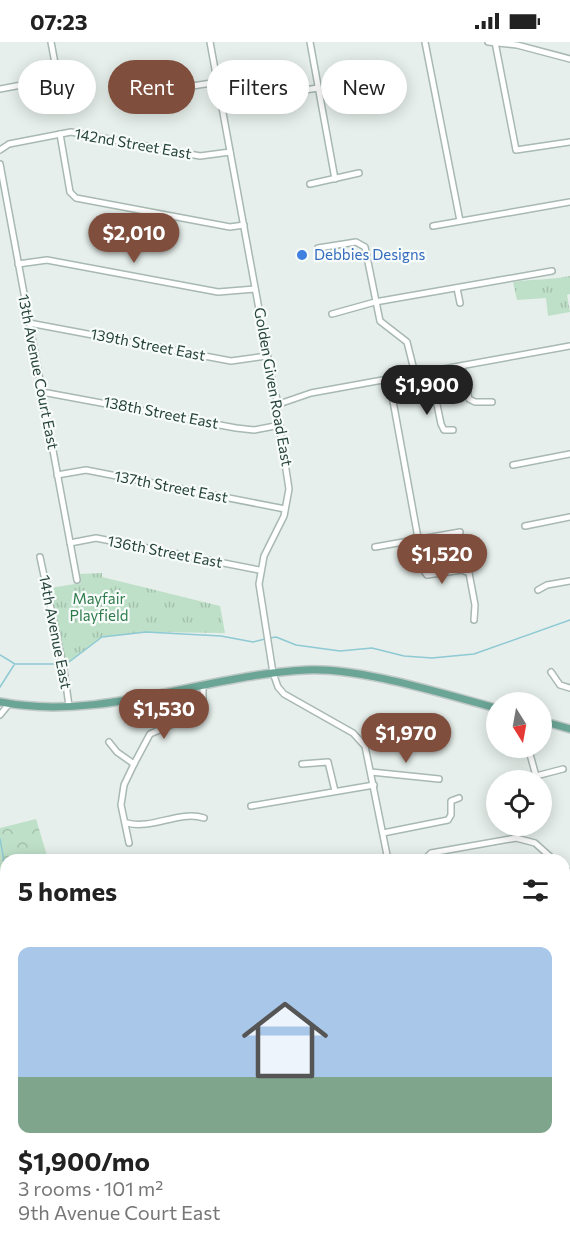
<!DOCTYPE html>
<html lang="en">
<head>
<meta charset="utf-8">
<style>
	body { margin:0; font-family:Commissioner,sans-serif; background:#f6f6f6; color:#222; height:100vh; display:flex; flex-direction:column; font-size:22px; white-space:nowrap }
	* { box-sizing:border-box; margin:0 }
	p { font-size:20px; color:#767676 }
	.icon { flex:none; width:33px; height:33px; fill:none; stroke:currentColor; stroke-width:2; stroke-linecap:round; stroke-linejoin:round }
	.map { position:relative; flex:1; overflow:hidden }
	.panel { position:absolute; left:0px; top:812px; width:570px; height:404px; display:flex; flex-direction:column; background:#fff; border-radius:18px 18px 0 0; box-shadow:0 3px 15px #0003 }
	.panel>* { flex:none }
	.hud { position:absolute; left:18px; top:18px; width:534px; height:54px; display:flex; gap:12px }
	.needle { width:39px; rotate:169deg }
	.tools { position:absolute; left:486px; top:650px; display:grid; gap:12px }
	.tools a { display:grid; place-items:center; width:66px; height:66px; border-radius:50%; background:#fff; box-shadow:0 3px 15px #0003; font-size:30px }
	.price { position:absolute; translate:-50% -51px; padding:0 14px; border-radius:21px; background:#804e3d; color:#fff; font-size:20px; line-height:39px; filter:drop-shadow(0 2px 3px #0008) }
	.price::after { content:''; position:absolute; left:50%; top:36px; width:18px; height:14px; margin-left:-9px; background:inherit; clip-path:polygon(0 0,100% 0,50% 100%) }
	.price.current { background:#222; color:#fff }
	ul { padding:0; list-style:none }
	li { display:grid; align-content:center; gap:12px; height:318px; padding:0 18px }
	li span { display:grid; place-items:center; height:186px; border-radius:12px; color:#555 }
	li>.icon { margin-inline-start:auto }
	span .icon { width:108px; height:108px; fill:#fffc; stroke-width:1 }
	li b { font-size:26px }
	h2 { display:flex; justify-content:space-between; align-items:center; height:72px; padding:0 18px; font-size:26px }
	.chip { padding:0 21px; border-radius:27px; background:#fff; box-shadow:0 3px 15px #0003; font-size:21px; line-height:54px }
	.chip.current { background:#804e3d; color:#fff }
	.status { display:flex; justify-content:space-between; align-items:center; height:42px; padding:0 30px; background:#fff; direction:ltr }
	.status svg { height:16px; fill:currentColor }
	.map>svg:first-child { display:block }
	.built { fill:#d4dfda }
	.forest { fill:url(#forest-crowns) }
	.park { fill:url(#park-tufts) }
	.lines { fill:none; stroke-linecap:round; stroke-linejoin:round }
	.stream { stroke:#8ec9d4; stroke-width:1.5 }
	.minor-casing { stroke:#a8b8b2; stroke-width:8 }
	.major-casing { stroke:#c2cac8; stroke-width:10 }
	.minor { stroke:#fff; stroke-width:5 }
	.major { stroke:#6aa596; stroke-width:7 }
	.shop-dot { fill:#3f7fe0; stroke:#f7fbf9; stroke-width:2 }
	.labels { text-anchor:middle; stroke-width:4.5; stroke-linejoin:round; paint-order:stroke }
	.street-label { font-size:15px; fill:#24423a; stroke:#f7fbf9 }
	.shop-label { font-size:15px; fill:#366cbe; stroke:#f7fbf9; text-anchor:start }
	.park-label { font-size:15px; fill:#2d7a4b; stroke:#f7fbf9 }
</style>
</head>
<body>
<div class="status"><b>07:23</b><svg viewBox="0 0 49 12"><path d="M0 12V9h3v3zM5 12V6h3v6zM10 12V3h3v9zM15 12V0h3v12zM26 1h20v11H26zM47 4h2v5h-2z"/></svg></div>
<div class="map">
<svg width="570" height="1214" viewBox="0 0 570 1214">
	<defs>
		<pattern id="forest-crowns" width="20" height="18" patternUnits="userSpaceOnUse" patternTransform="scale(1.5)"><rect width="20" height="18" fill="#bfe0c8"/><path d="M2 6a3 3 0 1 1 6 0M12 15a3 3 0 1 1 6 0" fill="none" stroke="#a4c1ad"/></pattern>
		<pattern id="park-tufts" width="24" height="20" patternUnits="userSpaceOnUse" patternTransform="scale(1.5)"><rect width="24" height="20" fill="#bfe0c8"/><path d="M3 7l-1-3M5 7V3M7 7l1-3M15 17l-1-3M17 17v-4M19 17l1-3" fill="none" stroke="#a4c1ad"/></pattern>
	</defs>
	<rect width="100%" height="100%" fill="#e6efeb"/>
	<!-- built -->
	<polygon class="built" points="570,906 570,967 564,968 564,907"/>
	<!-- forest -->
	<polygon class="forest" points="36,777 48,817 6,818 6,952 0,951 0,786"/>
	<!-- park -->
	<g class="park">
		<path d="M 570,234 L 570,252 L 567,253 L 570,270 L 548,274 L 546,256 L 517,258 L 513,240 C 533,237 551,238 570,234 Z"/>
		<polygon points="102,531 102,535 220,564 225,591 146,590 102,595 69,620 64,621 50,546 81,541 80,532"/>
	</g>
	<g class="lines">
		<!-- stream -->
		<g class="stream">
			<polyline points="270,596 276,595 296,603 340,609 372,606 404,614 432,616 474,612 570,578"/>
			<polyline points="0,613 15,622 59,622"/>
			<polyline points="64,621 69,620 102,595 146,590 221,594 253,600 265,597"/>
			<polyline points="0,645 14,623"/>
			<polyline points="0,797 6,830"/>
			<polyline points="103,1214 104,1209"/>
		</g>
		<defs>
			<g id="minor">
				<polyline points="210,0 274,349 279,362 277,369 289,447 284,474 264,514 259,542 273,631 278,645 284,652 353,691 365,704 388,818"/>
				<polyline points="310,0 335,137"/>
				<polyline points="425,0 460,179"/>
				<polyline points="488,0 517,3 570,17"/>
				<polyline points="495,0 516,108 570,100"/>
				<polyline points="132,34 186,45 218,40"/>
				<polyline points="0,47 53,37 57,32 51,0"/>
				<polyline points="285,51 318,46"/>
				<polyline points="60,92 70,150 76,156 230,185 244,183"/>
				<polyline points="0,108 9,102 71,90 200,114 230,110"/>
				<polyline points="0,122 77,538"/>
				<polyline points="310,142 359,131"/>
				<polyline points="433,184 570,160"/>
				<polyline points="318,206 356,200 365,205 380,279 407,300 415,332"/>
				<polyline points="18,222 47,218 218,250 255,247"/>
				<polyline points="457,246 460,261"/>
				<polyline points="332,272 375,260 552,229"/>
				<polyline points="29,281 231,319 267,314"/>
				<polyline points="462,324 469,357 475,360 492,360"/>
				<polyline points="430,329 441,382 444,388 453,388"/>
				<polyline points="389,337 424,529 427,533 462,528 469,531 475,563 474,578"/>
				<polyline points="42,350 236,386 254,388 280,383"/>
				<polyline points="279,362 311,351 570,304"/>
				<polyline points="513,423 570,412"/>
				<polyline points="57,433 86,428 285,467"/>
				<polyline points="525,484 570,475"/>
				<polyline points="70,501 96,496 259,528"/>
				<polyline points="375,505 460,490"/>
				<polyline points="40,515 64,628 69,664"/>
				<polyline points="538,548 547,543 570,539"/>
				<polyline points="551,630 560,643 570,646"/>
				<polyline points="0,673 9,662"/>
				<polyline points="109,700 117,710 134,722"/>
				<polyline points="528,705 536,734 563,727"/>
				<polyline points="302,722 328,720 335,749"/>
				<polyline points="371,730 439,737"/>
				<polyline points="251,764 374,743"/>
				<path d="M 127,781 C 152,788 179,768 204,776"/>
				<polyline points="383,791 448,778 451,773 451,759 459,756"/>
				<polyline points="129,801 121,763 124,743 134,722 150,692 196,672 203,660 203,644"/>
				<polyline points="424,818 431,811 516,796 535,801 554,818"/>
				<polyline points="564,826 570,831"/>
				<polyline points="564,875 570,874"/>
				<polyline points="564,1047 570,1045"/>
				<polyline points="0,1149 6,1148"/>
				<polyline points="564,1156 570,1154"/>
				<polyline points="310,1209 311,1214"/>
				<polyline points="461,1209 462,1214"/>
				<polyline points="274,1213 277,1214"/>
				<polyline points="319,1214 347,1209"/>
			</g>
			<g id="major">
				<path d="M 0,660 C 102,680 204,633 306,628 C 359,625 443,652 496,666"/>
				<polyline points="542,679 570,687"/>
			</g>
		</defs>
		<!-- minor casing -->
		<use href="#minor" class="minor-casing"/>
		<!-- major casing -->
		<use href="#major" class="major-casing"/>
		<!-- minor -->
		<use href="#minor" class="minor"/>
		<!-- major -->
		<use href="#major" class="major"/>
	</g>
	<!-- markers -->
	<circle class="shop-dot" cx="302" cy="213" r="6"/>
	<g class="labels">
		<!-- street labels -->
		<g class="street-label">
			<text transform="translate(133 102) rotate(10)" y="5">142nd Street East</text>
			<text transform="translate(148 303) rotate(11)" y="5">139th Street East</text>
			<text transform="translate(38 330) rotate(79)" y="5">13th Avenue Court East</text>
			<text transform="translate(273 345) rotate(80)" y="5">Golden Given Road East</text>
			<text transform="translate(161 371) rotate(11)" y="5">138th Street East</text>
			<text transform="translate(171 445) rotate(11)" y="5">137th Street East</text>
			<text transform="translate(165 510) rotate(11)" y="5">136th Street East</text>
			<text transform="translate(55 590) rotate(79)" y="5">14th Avenue East</text>
		</g>
		<!-- shop labels -->
		<g class="shop-label">
			<text x="314" y="218">Debbies Designs</text>
		</g>
		<!-- park labels -->
		<g class="park-label">
			<text x="99" y="562">Mayfair<tspan x="99" dy="17">Playfield</tspan></text>
		</g>
	</g>
</svg>
<div class="tools">
<a><svg class="needle" viewBox="-14 -14 28 28"><path d="M0-13l5 13h-10z" fill="#e53935"/><path d="M0 13l5-13h-10z" fill="#767676"/></svg></a>
<a><svg class="icon" aria-label="locate" viewBox="0 0 24 24"><circle cx="12" cy="12" r="6"/><path d="M12 2v4M12 18v4M2 12h4M18 12h4"/></svg></a>
</div>
<b class="price" style="left:134px;top:222px">$2,010</b>
<b class="price current" style="left:427px;top:374px">$1,900</b>
<b class="price" style="left:442px;top:543px">$1,520</b>
<b class="price" style="left:164px;top:698px">$1,530</b>
<b class="price" style="left:406px;top:722px">$1,970</b>
<div class="hud">
<a class="chip">Buy</a>
<a class="chip current">Rent</a>
<a class="chip">Filters</a>
<a class="chip">New</a>
</div>
<section class="panel">
<h2>5 homes<svg class="icon" aria-label="filters" viewBox="0 0 24 24"><path d="M4 7h16M4 17h16"/><circle cx="9" cy="7" r="2"/><circle cx="15" cy="17" r="2"/></svg></h2>
<ul>
<li><span style="background:linear-gradient(#a9c7e8 70%,#7fa58c 0)"><svg class="icon" aria-label="home" viewBox="0 0 24 24"><path d="M3 11l9-7 9 7M6 9v11h12V9"/></svg></span><div><b>$1,900/mo</b><p>3 rooms · 101 m²</p><p>9th Avenue Court East</p></div></li>
</ul>
</section>
</div>
</body>
</html>
